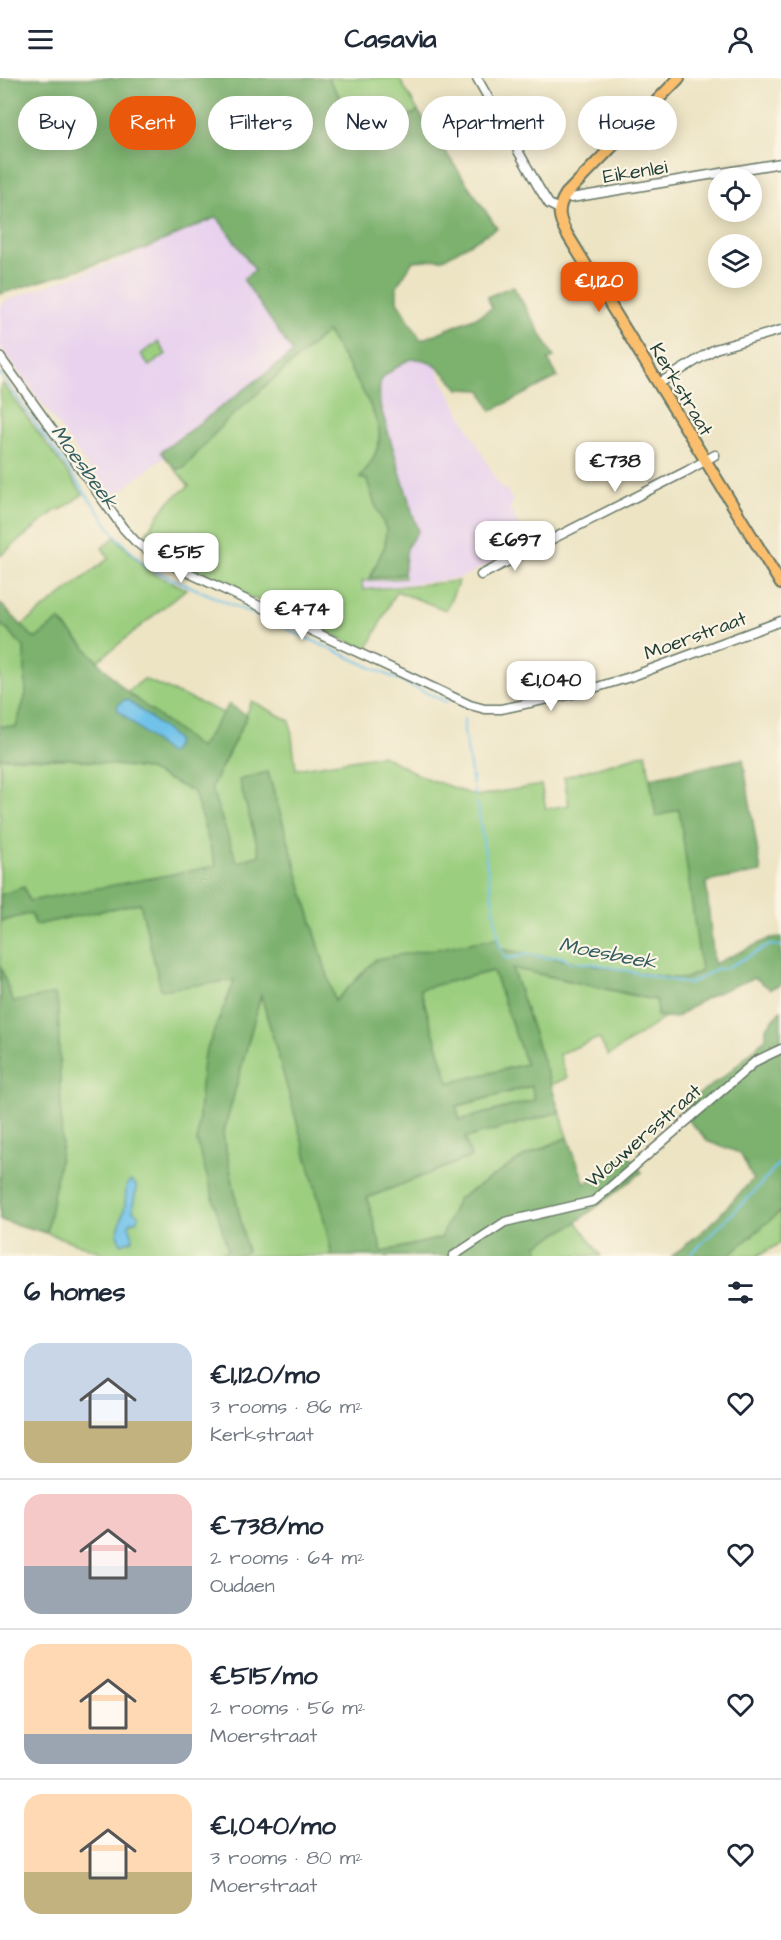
<!DOCTYPE html>
<html lang="en">
<head>
<meta charset="utf-8">
<style>
	body { margin:0; font-family:"Architects Daughter",sans-serif; background:#f2f2f3; color:#1f2937; height:100vh; display:flex; flex-direction:column; font-size:22px; white-space:nowrap }
	* { box-sizing:border-box; margin:0 }
	p { font-size:20px; color:#747a83 }
	.icon { flex:none; width:33px; height:33px; fill:none; stroke:currentColor; stroke-width:2; stroke-linecap:round; stroke-linejoin:round }
	.map { position:relative; height:1178px; overflow:hidden }
	.details { display:flex; flex-direction:column; background:#fff; flex:1 }
	.details>* { flex:none }
	.guide { position:absolute; left:18px; top:18px; width:746px; height:54px; display:flex; gap:12px }
	.buttons { position:absolute; left:708px; top:90px; display:grid; gap:12px }
	.buttons a { display:grid; place-items:center; width:54px; height:54px; border-radius:50%; background:#fff; box-shadow:0 3px 15px #0003; font-size:30px }
	.price { position:absolute; translate:-50% -51px; padding:0 14px; border-radius:12px; background:#fff; color:#222; font-size:20px; line-height:39px; filter:drop-shadow(0 2px 3px #0008) }
	.price::after { content:''; position:absolute; left:50%; top:36px; width:18px; height:14px; margin-left:-9px; background:inherit; clip-path:polygon(0 0,100% 0,50% 100%) }
	.price.current { background:#ea580c; color:#fff }
	ul { padding:0; list-style:none }
	li { display:flex; align-items:center; gap:18px; height:150px; padding:0 24px }
	li+li { border-top:2px solid #e0e1e3 }
	li span { display:grid; place-items:center; flex:none; width:168px; height:120px; border-radius:18px; color:#555 }
	li>.icon { margin-inline-start:auto }
	span .icon { width:72px; height:72px; fill:#fffc; stroke-width:1 }
	li b { font-size:26px }
	h2 { display:flex; justify-content:space-between; align-items:center; height:72px; padding:0 24px; font-size:26px }
	.chip { padding:0 21px; border-radius:27px; background:#fff; box-shadow:0 3px 15px #0003; font-size:21px; line-height:54px }
	.chip.current { background:#ea580c; color:#fff }
	header { display:flex; justify-content:space-between; align-items:center; height:78px; padding:0 24px; background:#fff; font-size:27px; font-weight:700 }
	.map>svg:first-child { display:block }
	.built { fill:#e8d2ee }
	.green { fill:#9bce7f; stroke:#5d865a; stroke-width:1.5 }
	.forest { fill:#7cb16e; stroke:#4e7751; stroke-width:1.5; fill-rule:evenodd }
	.water { fill:#6fc2eb; stroke:#478090; stroke-width:1.5 }
	.lines { fill:none; stroke-linecap:round; stroke-linejoin:round }
	.stream { stroke:#6fc2eb; stroke-width:2 }
	.minor-casing { stroke:#677766; stroke-width:11 }
	.major-casing { stroke:#677766; stroke-width:14 }
	.minor { stroke:#fff; stroke-width:8 }
	.major { stroke:#fabe6d; stroke-width:10 }
	.labels { text-anchor:middle; stroke-width:4.5; stroke-linejoin:round; paint-order:stroke }
	.street-label { font-size:20px; fill:#1f3d34; stroke:#fcf5e5 }
	.water-label { font-size:21px; font-style:italic; fill:#335e62; stroke:#fcf5e5 }
</style>
</head>
<body>
<header><svg class="icon" aria-label="menu" viewBox="0 0 24 24"><path d="M4 6h16M4 12h16M4 18h16"/></svg>Casavia<svg class="icon" aria-label="person" viewBox="0 0 24 24"><circle cx="12" cy="8" r="4"/><path d="M4 21q1-7 8-7t8 7"/></svg></header>
<div class="map">
<svg width="781" height="1178" viewBox="0 0 781 1178">
	<rect width="100%" height="100%" fill="#fcf5e5"/>
	<filter id="ink" filterUnits="userSpaceOnUse"><feTurbulence type="fractalNoise" baseFrequency=".0167" numOctaves="2"/><feDisplacementMap in="SourceGraphic" scale="12" xChannelSelector="R" yChannelSelector="G"/><feConvolveMatrix kernelMatrix="1 2 1 2 8 2 1 2 1" color-interpolation-filters="sRGB"/></filter>
	<filter id="wash" filterUnits="userSpaceOnUse"><feTurbulence type="fractalNoise" baseFrequency=".008" numOctaves="4" result="noise"/><feDisplacementMap in="SourceGraphic" scale="24" xChannelSelector="R" yChannelSelector="G"/><feGaussianBlur stdDeviation="1.35" result="paint"/><feColorMatrix in="noise" values="0 0 0 0 0 0 0 0 0 0 0 0 0 0 0 0 0 1.4 0 .05"/><feComposite in="paint" operator="in"/></filter>
	<g filter="url(#wash)">
		<rect width="100%" height="100%" fill="#ede4c4"/>
		<!-- built -->
		<g class="built">
			<polygon points="217,139 256,192 243,201 293,275 162,373 165,379 111,420 0,268 0,227 7,222 131,178"/>
			<polygon points="421,262 499,407 501,407 504,413 507,411 513,425 509,429 528,467 460,500 359,512 208,356"/>
		</g>
		<!-- green -->
		<g class="green">
			<polygon points="328,0 399,0 418,33 367,62"/>
			<path d="M 327,254 C 343,280 375,325 379,353 C 381,371 370,387 360,400 L 367,401 L 374,424 L 386,451 L 385,467 L 370,500 L 404,496 L 405,500 L 362,503 L 363,512 L 459,503 L 446,532 L 396,513 L 367,572 L 202,497 L 166,479 L 142,461 L 168,424 L 189,408 L 175,391 L 184,390 L 226,343 Z"/>
			<polygon points="158,264 166,276 149,288 141,276"/>
			<polygon points="3,306 83,416 62,431 55,433 0,478 0,308"/>
			<polygon points="115,459 150,494 186,511 98,583 59,542 35,561 21,548 109,480 102,470"/>
			<polygon points="0,545 24,569 26,616 16,650 0,663"/>
			<polygon points="144,601 224,635 200,671 127,614"/>
			<polygon points="252,623 290,643 296,691 382,677 423,699 476,718 541,707 546,731 569,727 564,699 646,675 656,738 679,731 702,893 684,901 671,900 500,871 497,860 335,923 268,694 240,702 260,777 236,785 211,710 247,638 245,637"/>
			<polygon points="0,680 70,681 147,691 194,714 216,788 28,824 35,847 141,824 235,901 203,981 228,1172 208,1178 111,1178 47,1155 0,1142"/>
			<polygon points="512,890 657,923 657,938 666,939 608,978 599,960 559,976 567,1000 551,1007"/>
			<polygon points="493,893 526,986 449,1005 420,911"/>
			<polygon points="261,916 323,1137 332,1178 237,1178 247,1173 223,1057"/>
			<polygon points="532,1008 535,1022 460,1042 456,1029"/>
			<polygon points="560,1034 568,1059 525,1078 458,1121 441,1160 382,1174 367,1120 471,1079 465,1060"/>
			<polygon points="781,1133 781,1165 757,1178 731,1178 730,1176"/>
			<polygon points="577,1144 601,1178 541,1178 536,1167"/>
		</g>
		<!-- forest -->
		<g class="forest">
			<path d="M 0,0 L 113,0 L 115,2 L 119,0 L 328,0 L 367,62 L 418,33 L 497,150 L 443,181 L 413,183 L 397,208 L 397,223 L 421,262 L 479,238 L 492,230 L 487,219 L 513,208 L 554,279 L 548,282 L 558,299 L 491,333 L 481,312 L 459,311 C 447,298 430,276 409,282 C 405,283 401,286 397,289 C 377,301 379,304 380,327 L 418,453 L 407,469 L 404,496 L 370,500 L 385,467 L 386,451 L 374,424 L 367,402 L 359,400 C 370,387 381,372 379,354 C 376,329 341,277 327,254 L 226,343 L 184,390 L 175,391 L 161,374 L 293,275 L 243,201 L 255,192 L 217,139 L 142,172 L 0,216 Z"/>
			<path d="M 0,525 L 35,561 L 59,542 L 127,614 L 200,670 L 229,626 L 247,638 L 211,710 L 237,784 L 260,777 L 239,702 L 268,694 L 335,923 L 376,881 L 498,860 L 500,871 L 671,900 L 684,901 L 701,893 L 679,731 L 656,739 L 650,700 L 743,681 L 761,794 L 706,804 L 714,886 L 771,860 L 781,859 L 781,906 L 770,911 L 755,900 C 722,912 704,918 676,940 L 657,938 L 657,922 L 512,890 L 560,1034 L 465,1060 L 471,1079 L 367,1120 L 382,1174 L 441,1160 L 458,1121 L 525,1078 L 568,1059 L 585,1106 L 627,1075 L 642,1094 L 571,1148 L 537,1167 L 541,1178 L 332,1178 L 323,1137 L 261,917 L 223,1057 L 247,1174 L 237,1178 L 208,1178 L 228,1172 L 197,1064 L 203,981 L 235,902 L 161,912 L 140,825 L 35,847 L 31,835 L 0,844 L 0,817 L 24,809 L 29,823 L 216,788 L 194,714 L 146,691 L 70,681 L 0,680 L 0,648 L 16,649 L 26,616 L 24,569 L 0,545 ZM 493,893 L 526,986 L 449,1005 L 420,911 ZM 531,1008 L 535,1022 L 460,1042 L 456,1028 Z"/>
			<polygon points="0,887 13,924 55,916 58,927 62,1067 47,1155 0,1142"/>
			<polygon points="781,932 781,1133 730,1176 731,1178 672,1178 710,1147 753,1101 740,1075 709,1064 684,1038 687,1025 726,997 766,960 766,950"/>
		</g>
		<!-- water -->
		<g class="water">
			<polygon points="124,622 128,622 173,658 177,663 173,673 169,676 165,673 118,632 117,628"/>
			<path d="M 130,1103 L 136,1107 C 137,1117 132,1123 133,1133 L 139,1137 L 136,1143 L 132,1143 L 129,1147 L 133,1159 L 132,1162 L 121,1166 L 117,1156 L 125,1128 L 126,1108 Z"/>
		</g>
		<g class="lines">
			<!-- stream -->
			<g class="stream">
				<polyline points="0,296 116,458 148,490 285,550"/>
				<polyline points="287,551 447,624"/>
				<polyline points="464,641 464,653 473,706"/>
				<polyline points="474,712 476,718"/>
				<polyline points="477,725 500,869 505,880 512,880 528,876 548,880 559,878 571,884 596,886 689,906 717,891 726,890 770,867 781,868"/>
				<polyline points="689,1178 752,1116 781,1083"/>
			</g>
		</g>
	</g>
	<g filter="url(#ink)">
		<g class="lines">
			<defs>
				<g id="minor">
					<polyline points="477,0 539,110 549,126 559,131"/>
					<polyline points="566,116 571,120 781,85"/>
					<polyline points="0,279 123,450 136,464 157,480 470,627 485,631 501,631 581,614 630,599 781,543"/>
					<polyline points="658,306 715,271 781,252"/>
					<polyline points="481,497 687,393 715,377"/>
					<polyline points="453,1178 505,1144 594,1123 756,983 781,971"/>
				</g>
				<path id="major" d="M 679,0 L 566,116 C 556,131 559,141 567,156 L 781,506"/>
			</defs>
			<!-- minor casing -->
			<use href="#minor" class="minor-casing"/>
			<!-- major casing -->
			<use href="#major" class="major-casing"/>
			<!-- minor -->
			<use href="#minor" class="minor"/>
			<!-- major -->
			<use href="#major" class="major"/>
		</g>
	</g>
	<g class="labels">
		<!-- street labels -->
		<g class="street-label">
			<text transform="translate(635 93) rotate(-9)" y="7">Eikenlei</text>
			<text transform="translate(682 311) rotate(59)" y="7">Kerkstraat</text>
			<text transform="translate(695 557) rotate(-20)" y="7">Moerstraat</text>
			<text transform="translate(643 1057) rotate(-41)" y="7">Wouwersstraat</text>
		</g>
		<!-- water labels -->
		<g class="water-label">
			<text transform="translate(85 389) rotate(54)" y="7">Moesbeek</text>
			<text transform="translate(608 875) rotate(11)" y="7">Moesbeek</text>
		</g>
	</g>
</svg>
<div class="buttons">
<a><svg class="icon" aria-label="locate" viewBox="0 0 24 24"><circle cx="12" cy="12" r="6"/><path d="M12 2v4M12 18v4M2 12h4M18 12h4"/></svg></a>
<a><svg class="icon" aria-label="layers" viewBox="0 0 24 24"><path d="M12 4l9 5-9 5-9-5zM3 14l9 5 9-5"/></svg></a>
</div>
<b class="price current" style="left:599px;top:235px">€1,120</b>
<b class="price" style="left:615px;top:415px">€738</b>
<b class="price" style="left:515px;top:494px">€697</b>
<b class="price" style="left:181px;top:506px">€515</b>
<b class="price" style="left:302px;top:563px">€474</b>
<b class="price" style="left:551px;top:634px">€1,040</b>
<div class="guide">
<a class="chip">Buy</a>
<a class="chip current">Rent</a>
<a class="chip">Filters</a>
<a class="chip">New</a>
<a class="chip">Apartment</a>
<a class="chip">House</a>
</div>
</div>
<section class="details">
<h2>6 homes<svg class="icon" aria-label="filters" viewBox="0 0 24 24"><path d="M4 7h16M4 17h16"/><circle cx="9" cy="7" r="2"/><circle cx="15" cy="17" r="2"/></svg></h2>
<ul>
<li><span style="background:linear-gradient(#c9d6e8 65%,#c2b280 0)"><svg class="icon" aria-label="home" viewBox="0 0 24 24"><path d="M3 11l9-7 9 7M6 9v11h12V9"/></svg></span><div><b>€1,120/mo</b><p>3 rooms · 86 m²</p><p>Kerkstraat</p></div><svg class="icon" aria-label="heart" viewBox="0 0 24 24"><path d="M12 20l-8-8c-3-5 5-10 8-4 3-6 11-1 8 4z"/></svg></li>
<li><span style="background:linear-gradient(#f6c9c9 60%,#9aa5b1 0)"><svg class="icon" aria-label="home" viewBox="0 0 24 24"><path d="M3 11l9-7 9 7M6 9v11h12V9"/></svg></span><div><b>€738/mo</b><p>2 rooms · 64 m²</p><p>Oudaen</p></div><svg class="icon" aria-label="heart" viewBox="0 0 24 24"><path d="M12 20l-8-8c-3-5 5-10 8-4 3-6 11-1 8 4z"/></svg></li>
<li><span style="background:linear-gradient(#ffd9b3 75%,#9aa5b1 0)"><svg class="icon" aria-label="home" viewBox="0 0 24 24"><path d="M3 11l9-7 9 7M6 9v11h12V9"/></svg></span><div><b>€515/mo</b><p>2 rooms · 56 m²</p><p>Moerstraat</p></div><svg class="icon" aria-label="heart" viewBox="0 0 24 24"><path d="M12 20l-8-8c-3-5 5-10 8-4 3-6 11-1 8 4z"/></svg></li>
<li><span style="background:linear-gradient(#ffd9b3 65%,#c2b280 0)"><svg class="icon" aria-label="home" viewBox="0 0 24 24"><path d="M3 11l9-7 9 7M6 9v11h12V9"/></svg></span><div><b>€1,040/mo</b><p>3 rooms · 80 m²</p><p>Moerstraat</p></div><svg class="icon" aria-label="heart" viewBox="0 0 24 24"><path d="M12 20l-8-8c-3-5 5-10 8-4 3-6 11-1 8 4z"/></svg></li>
</ul>
</section>
</body>
</html>
